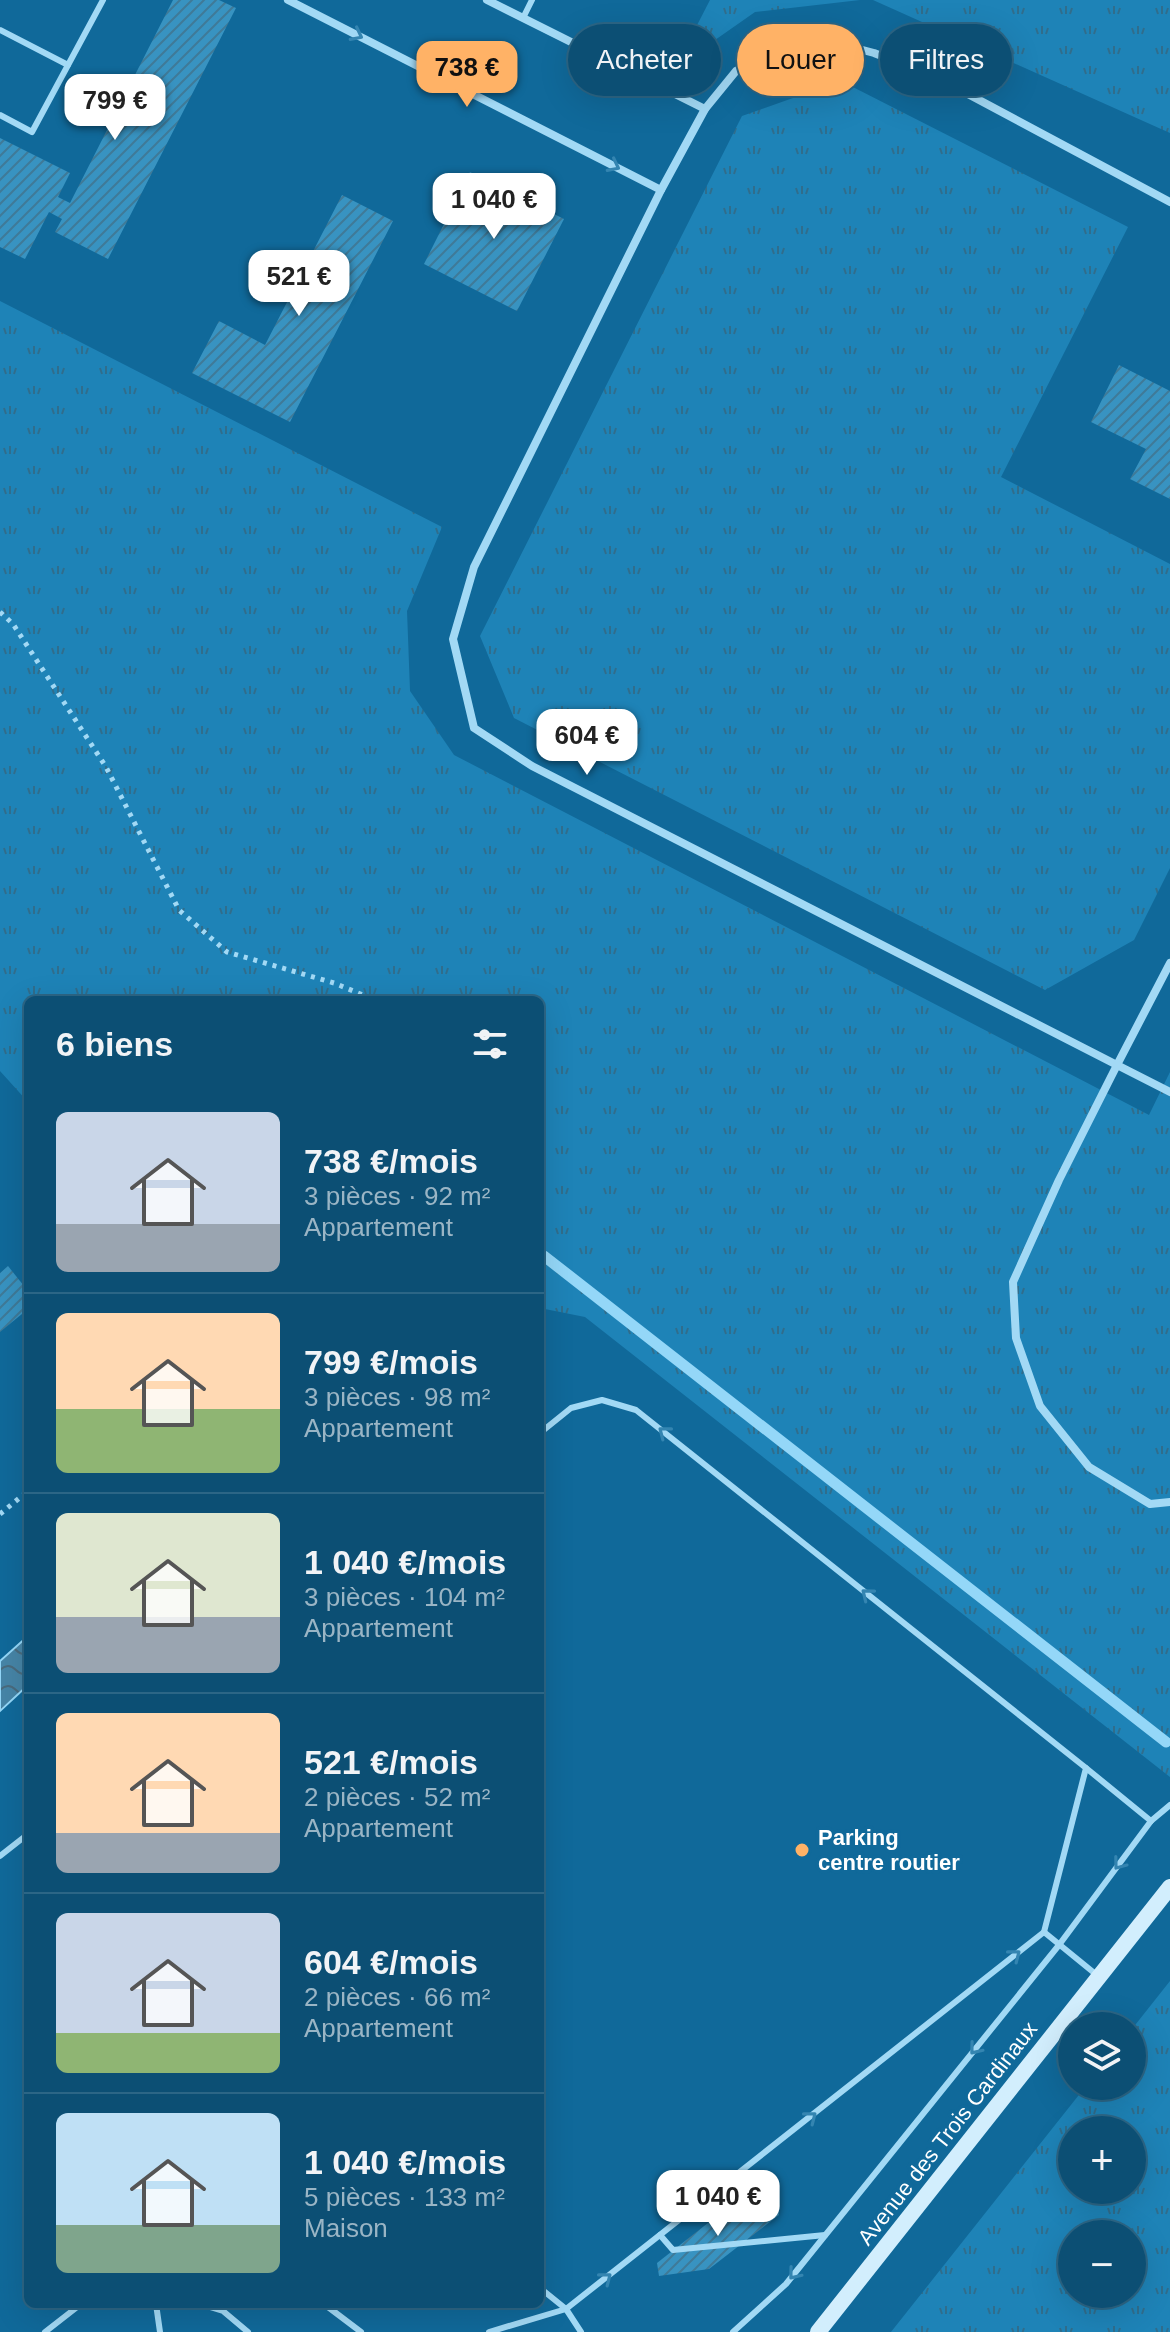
<!DOCTYPE html>
<html lang="fr">
<head>
<meta charset="utf-8">
<style>
	body { margin:0; font-family:Helvetica,sans-serif; background:#155679; color:#f1f3f6; height:100vh; display:flex; flex-direction:column; font-size:30px; white-space:nowrap }
	* { box-sizing:border-box; margin:0 }
	p { font-size:26px; color:#9ab5c5 }
	.icon { flex:none; width:44px; height:44px; fill:none; stroke:currentColor; stroke-width:2; stroke-linecap:round; stroke-linejoin:round }
	.map { position:relative; flex:1; overflow:hidden }
	.sheet { position:absolute; left:24px; top:996px; width:520px; height:1312px; display:flex; flex-direction:column; background:#0c4f74; border-radius:12px; box-shadow:0 8px 32px #0002,0 0 0 2px #2c6686 }
	.sheet>* { flex:none }
	.guide { position:absolute; left:568px; top:24px; width:482px; height:72px; display:flex; gap:16px }
	.fabs { position:absolute; left:1058px; top:2012px; display:grid; gap:16px }
	.fabs a { display:grid; place-items:center; width:88px; height:88px; border-radius:50%; background:#0c4f74; box-shadow:0 8px 32px #0002,0 0 0 2px #2c6686; font-size:40px }
	.price { position:absolute; translate:-50% -68px; padding:0 18px; border-radius:16px; background:#fff; color:#222; font-size:26px; line-height:52px; filter:drop-shadow(0 2px 4px #0008) }
	.price::after { content:''; position:absolute; left:50%; top:48px; width:24px; height:18px; margin-left:-12px; background:inherit; clip-path:polygon(0 0,100% 0,50% 100%) }
	.price.selected { background:#ffb266; color:#111 }
	ul { padding:0; list-style:none }
	li { display:flex; align-items:center; gap:24px; height:200px; padding:0 32px }
	li+li { border-top:2px solid #2c6686 }
	li span { display:grid; place-items:center; flex:none; width:224px; height:160px; border-radius:12px; color:#555 }
	li>.icon { margin-inline-start:auto }
	span .icon { width:96px; height:96px; fill:#fffc; stroke-width:1 }
	li b { font-size:34px }
	h2 { display:flex; justify-content:space-between; align-items:center; height:96px; padding:0 32px; font-size:34px }
	.tag { padding:0 28px; border-radius:36px; background:#0c4f74; box-shadow:0 8px 32px #0002,0 0 0 2px #2c6686; font-size:28px; line-height:72px }
	.tag.selected { background:#ffb266; color:#111 }
	.map>svg:first-child { display:block }
	.grass { fill:url(#grass-tufts); fill-rule:evenodd }
	.water { fill:url(#water-waves); stroke:#94d7f8; stroke-width:2 }
	.lines { fill:none; stroke-linecap:round; stroke-linejoin:round }
	.stream { stroke:#94d7f8; stroke-width:11 }
	.building { fill:url(#building-hatch) }
	.path { stroke:#a2d9f5; stroke-width:5; stroke-dasharray:4 6; stroke-linecap:butt }
	.service { stroke:#a2d9f5; stroke-width:6 }
	.minor { stroke:#a2d9f5; stroke-width:8 }
	.secondary { stroke:#d2eefd; stroke-width:16 }
	.oneway { stroke:#3485b1 }
	.poi-dot { fill:#ffb266; stroke:#10699a; stroke-width:3 }
	.labels { text-anchor:middle; stroke-width:7; stroke-linejoin:round; paint-order:stroke }
	.poi-label { font-size:22px; font-weight:bold; fill:#fff; stroke:#10699a; text-anchor:start }
	.street-label { font-size:22px; fill:#fff; stroke:#10699a }
</style>
</head>
<body>
<div class="map">
<svg width="1170" height="2332" viewBox="0 0 1170 2332">
	<defs>
		<pattern id="grass-tufts" width="24" height="20" patternUnits="userSpaceOnUse" patternTransform="scale(2)"><rect width="24" height="20" fill="#1e83b7"/><path d="M3 7l-1-3M5 7V3M7 7l1-3M15 17l-1-3M17 17v-4M19 17l1-3" fill="none" stroke="#306d8c"/></pattern>
		<pattern id="water-waves" width="16" height="10" patternUnits="userSpaceOnUse" patternTransform="scale(2)"><rect width="16" height="10" fill="#4685a7"/><path d="M0 5q4-4 8 0t8 0" fill="none" stroke="#496b7e"/></pattern>
		<pattern id="building-hatch" width="6" height="6" patternUnits="userSpaceOnUse" patternTransform="scale(2)"><rect width="6" height="6" fill="#3893c1"/><path d="M-1 1l2-2M0 6l6-6M5 7l2-2" fill="none" stroke="#3f7a98"/></pattern>
	</defs>
	<rect width="100%" height="100%" fill="#10699a"/>
	<!-- grass -->
	<g class="grass">
		<polygon points="710,0 860,0 755,12 675,68"/>
		<polygon points="873,0 1170,0 1170,133"/>
		<polygon points="841,81 1128,227 1001,477 1170,564 1170,868 1134,940 1045,990 514,718 480,636 742,116"/>
		<polygon points="0,301 442,527 407,611 410,691 454,755 1149,1115 1170,1072 1170,1777 585,1317 540,1308 540,1000 28,1000 28,1102 0,1071"/>
		<path d="M 1170,1981 L 1170,2332 L 891,2332 L 1086,2086 L 1132,2086 L 1132,2029 ZM 1132,2130 L 1132,2190 L 1072,2190 L 1072,2130 ZM 1132,2234 L 1132,2294 L 1072,2294 L 1072,2234 Z"/>
	</g>
	<!-- water -->
	<polygon class="water" points="28,1636 28,1685 0,1711 0,1661"/>
	<g class="lines">
		<!-- stream -->
		<polyline class="stream" points="544,1256 1166,1742"/>
	</g>
	<!-- building -->
	<g class="building">
		<polygon points="173,0 219,0 236,8 108,259 55,232 62,219 49,212 25,259 0,247 0,138 70,173 58,197 70,203"/>
		<polygon points="470,172 564,219 517,311 424,264"/>
		<polygon points="342,195 393,221 290,422 192,373 219,321 265,345"/>
		<polygon points="1119,365 1170,391 1170,499 1130,479 1146,449 1091,422"/>
		<polygon points="8,1266 28,1291 28,1309 0,1332 0,1273"/>
		<polygon points="777,2201 779,2215 709,2269 659,2276 657,2263 727,2208"/>
	</g>
	<g class="lines">
		<!-- path -->
		<g class="path">
			<polyline points="0,612 13,624 106,767 179,910 227,952 334,983 375,1000"/>
			<polyline points="0,1514 28,1491"/>
		</g>
		<!-- service -->
		<g class="service">
			<polyline points="523,18 532,0"/>
			<polyline points="0,30 68,65"/>
			<polyline points="0,115 32,132 103,0"/>
			<polyline points="540,1433 571,1408 602,1400 636,1410 1086,1768 1044,1932"/>
			<polyline points="1086,1768 1151,1821"/>
			<polyline points="0,1856 28,1834"/>
			<polyline points="660,2235 673,2250 825,2235"/>
			<polyline points="540,2288 566,2309"/>
			<polyline points="156,2304 160,2332"/>
			<polyline points="200,2304 223,2311 248,2332"/>
			<polyline points="324,2304 361,2332"/>
			<polyline points="45,2332 81,2304"/>
			<polyline points="489,2332 566,2309"/>
			<polyline points="581,2332 566,2309 1044,1932 1098,1976"/>
			<polyline points="733,2332 786,2284 1059,1945 1151,1821 1170,1805"/>
		</g>
		<!-- minor -->
		<g class="minor">
			<polyline points="288,0 661,190"/>
			<polyline points="487,0 705,109"/>
			<polyline points="1170,202 936,77 874,53 825,40 779,51 736,71 705,109 661,190 474,567 453,639 474,728 532,766 1117,1065 1170,963"/>
			<polyline points="1170,1092 1117,1065 1059,1180 1013,1282 1016,1338 1040,1406 1089,1467 1150,1504 1170,1502"/>
		</g>
		<!-- secondary -->
		<polyline class="secondary" points="818,2332 1170,1887"/>
	</g>
	<!-- one-way arrows -->
	<defs><path id="oneway-chevron" d="M-2-3.5L2.5 0L-2 3.5" fill="none" stroke-width="1.6" stroke-linecap="round" stroke-linejoin="round" transform="scale(2)"/></defs>
	<g class="oneway">
		<use href="#oneway-chevron" transform="translate(357 35) rotate(27)"/>
		<use href="#oneway-chevron" transform="translate(614 166) rotate(27)"/>
		<use href="#oneway-chevron" transform="translate(664 1432) rotate(-142)"/>
		<use href="#oneway-chevron" transform="translate(867 1594) rotate(-141)"/>
		<use href="#oneway-chevron" transform="translate(1119 1864) rotate(127)"/>
		<use href="#oneway-chevron" transform="translate(1015 1955) rotate(-38)"/>
		<use href="#oneway-chevron" transform="translate(975 2049) rotate(129)"/>
		<use href="#oneway-chevron" transform="translate(811 2117) rotate(-38)"/>
		<use href="#oneway-chevron" transform="translate(794 2274) rotate(129)"/>
		<use href="#oneway-chevron" transform="translate(606 2278) rotate(-38)"/>
	</g>
	<!-- markers -->
	<circle class="poi-dot" cx="802" cy="1850" r="8"/>
	<g class="labels">
		<!-- poi labels -->
		<g class="poi-label">
			<text x="818" y="1845">Parking<tspan x="818" dy="25">centre routier</tspan></text>
		</g>
		<!-- street labels -->
		<g class="street-label">
			<text transform="translate(947 2133) rotate(-52)" y="8">Avenue des Trois Cardinaux</text>
		</g>
	</g>
</svg>
<div class="fabs">
<a><svg class="icon" aria-label="layers" viewBox="0 0 24 24"><path d="M12 4l9 5-9 5-9-5zM3 14l9 5 9-5"/></svg></a>
<a>+</a>
<a>−</a>
</div>
<b class="price selected" style="left:467px;top:109px">738 €</b>
<b class="price" style="left:115px;top:142px">799 €</b>
<b class="price" style="left:494px;top:241px">1 040 €</b>
<b class="price" style="left:299px;top:318px">521 €</b>
<b class="price" style="left:587px;top:777px">604 €</b>
<b class="price" style="left:718px;top:2238px">1 040 €</b>
<div class="guide">
<a class="tag">Acheter</a>
<a class="tag selected">Louer</a>
<a class="tag">Filtres</a>
</div>
<section class="sheet">
<h2>6 biens<svg class="icon" aria-label="filters" viewBox="0 0 24 24"><path d="M4 7h16M4 17h16"/><circle cx="9" cy="7" r="2"/><circle cx="15" cy="17" r="2"/></svg></h2>
<ul>
<li><span style="background:linear-gradient(#c9d6e8 70%,#9aa5b1 0)"><svg class="icon" aria-label="home" viewBox="0 0 24 24"><path d="M3 11l9-7 9 7M6 9v11h12V9"/></svg></span><div><b>738 €/mois</b><p>3 pièces · 92 m²</p><p>Appartement</p></div></li>
<li><span style="background:linear-gradient(#ffd9b3 60%,#8fb573 0)"><svg class="icon" aria-label="home" viewBox="0 0 24 24"><path d="M3 11l9-7 9 7M6 9v11h12V9"/></svg></span><div><b>799 €/mois</b><p>3 pièces · 98 m²</p><p>Appartement</p></div></li>
<li><span style="background:linear-gradient(#dfe7d0 65%,#9aa5b1 0)"><svg class="icon" aria-label="home" viewBox="0 0 24 24"><path d="M3 11l9-7 9 7M6 9v11h12V9"/></svg></span><div><b>1 040 €/mois</b><p>3 pièces · 104 m²</p><p>Appartement</p></div></li>
<li><span style="background:linear-gradient(#ffd9b3 75%,#9aa5b1 0)"><svg class="icon" aria-label="home" viewBox="0 0 24 24"><path d="M3 11l9-7 9 7M6 9v11h12V9"/></svg></span><div><b>521 €/mois</b><p>2 pièces · 52 m²</p><p>Appartement</p></div></li>
<li><span style="background:linear-gradient(#c9d6e8 75%,#8fb573 0)"><svg class="icon" aria-label="home" viewBox="0 0 24 24"><path d="M3 11l9-7 9 7M6 9v11h12V9"/></svg></span><div><b>604 €/mois</b><p>2 pièces · 66 m²</p><p>Appartement</p></div></li>
<li><span style="background:linear-gradient(#bfe0f5 70%,#7fa58c 0)"><svg class="icon" aria-label="home" viewBox="0 0 24 24"><path d="M3 11l9-7 9 7M6 9v11h12V9"/></svg></span><div><b>1 040 €/mois</b><p>5 pièces · 133 m²</p><p>Maison</p></div></li>
</ul>
</section>
</div>
</body>
</html>
